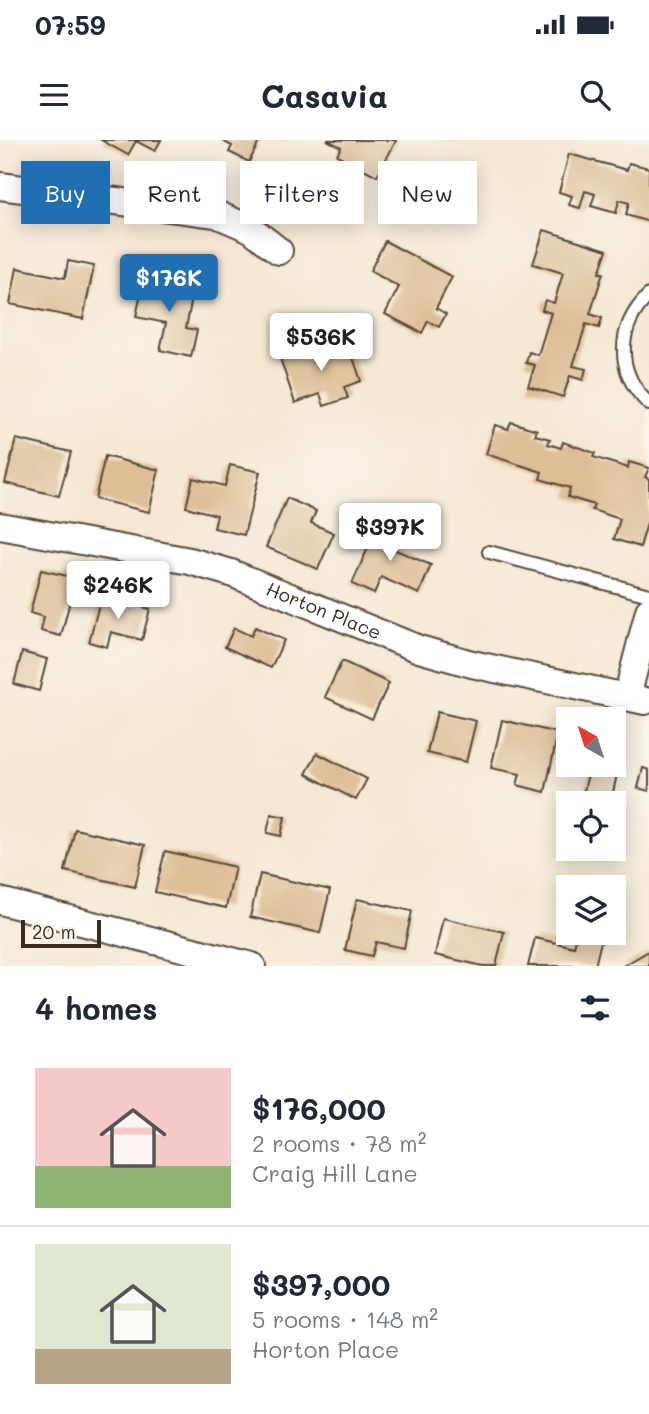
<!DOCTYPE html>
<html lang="en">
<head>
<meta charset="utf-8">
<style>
	body { margin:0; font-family:Mali,sans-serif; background:#f6f6f7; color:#1f2937; height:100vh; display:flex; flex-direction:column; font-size:26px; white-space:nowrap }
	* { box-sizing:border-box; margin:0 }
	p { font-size:23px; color:#747a83 }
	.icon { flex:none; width:38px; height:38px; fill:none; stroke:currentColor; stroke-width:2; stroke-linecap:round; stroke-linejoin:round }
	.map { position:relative; height:826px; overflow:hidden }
	.drawer { display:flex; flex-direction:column; background:#fff; flex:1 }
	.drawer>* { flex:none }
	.top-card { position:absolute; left:21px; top:21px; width:607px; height:63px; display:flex; gap:14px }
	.needle { width:46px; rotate:321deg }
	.fabs { position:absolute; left:556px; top:567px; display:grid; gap:14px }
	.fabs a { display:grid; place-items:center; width:70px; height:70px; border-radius:0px; background:#fff; box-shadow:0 4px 18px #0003; font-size:35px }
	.scale { position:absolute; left:21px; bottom:18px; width:80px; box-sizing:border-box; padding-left:7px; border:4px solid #3b2a1e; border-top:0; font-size:19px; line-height:24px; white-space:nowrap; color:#3b2a1e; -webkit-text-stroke:5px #f7f3e8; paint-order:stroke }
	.price { position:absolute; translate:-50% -60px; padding:0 16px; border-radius:7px; background:#fff; color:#222; font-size:23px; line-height:46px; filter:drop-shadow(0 2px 4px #0008) }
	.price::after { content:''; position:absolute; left:50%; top:42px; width:21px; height:16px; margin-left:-10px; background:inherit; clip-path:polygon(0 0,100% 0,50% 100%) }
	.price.selected { background:#1f6fb2; color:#fff }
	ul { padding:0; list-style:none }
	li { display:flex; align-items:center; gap:21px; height:175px; padding:0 35px }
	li+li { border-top:2px solid #e0e1e3 }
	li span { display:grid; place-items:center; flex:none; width:196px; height:140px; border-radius:0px; color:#555 }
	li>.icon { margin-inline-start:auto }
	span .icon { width:84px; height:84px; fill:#fffc; stroke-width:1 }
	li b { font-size:30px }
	h2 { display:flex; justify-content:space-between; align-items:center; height:84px; padding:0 35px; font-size:30px }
	.pill { padding:0 24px; border-radius:0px; background:#fff; box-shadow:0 4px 18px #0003; font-size:24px; line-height:63px }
	.pill.selected { background:#1f6fb2; color:#fff }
	.status { display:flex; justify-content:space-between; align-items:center; height:49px; padding:0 35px; background:#fff; direction:ltr }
	.status svg { height:19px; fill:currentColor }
	header { display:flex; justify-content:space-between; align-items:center; height:91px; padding:0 35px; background:#fff; font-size:32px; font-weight:800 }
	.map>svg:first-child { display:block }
	.building { fill:#ddbe96 }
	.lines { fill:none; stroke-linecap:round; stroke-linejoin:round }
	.lane-casing { stroke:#574639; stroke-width:16 }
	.street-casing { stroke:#574639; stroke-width:30 }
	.lane { stroke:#fff; stroke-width:12 }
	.street { stroke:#fff; stroke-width:26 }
	.labels { text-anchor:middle; stroke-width:6; stroke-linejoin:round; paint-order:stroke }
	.street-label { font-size:19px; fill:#3b2a1e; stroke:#f7f3e8 }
</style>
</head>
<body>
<div class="status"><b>07:59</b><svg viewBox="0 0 49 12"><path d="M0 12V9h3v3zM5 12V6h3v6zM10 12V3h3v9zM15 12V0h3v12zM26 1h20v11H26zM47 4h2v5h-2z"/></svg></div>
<header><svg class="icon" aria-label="menu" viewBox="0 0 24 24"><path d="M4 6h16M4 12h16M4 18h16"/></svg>Casavia<svg class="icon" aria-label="search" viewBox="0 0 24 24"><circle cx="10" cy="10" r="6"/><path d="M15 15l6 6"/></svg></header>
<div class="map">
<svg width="649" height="826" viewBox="0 0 649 826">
	<rect width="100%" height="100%" fill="#f7f3e8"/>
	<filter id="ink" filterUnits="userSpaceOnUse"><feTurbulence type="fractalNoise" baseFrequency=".0143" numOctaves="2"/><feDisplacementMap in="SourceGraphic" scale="14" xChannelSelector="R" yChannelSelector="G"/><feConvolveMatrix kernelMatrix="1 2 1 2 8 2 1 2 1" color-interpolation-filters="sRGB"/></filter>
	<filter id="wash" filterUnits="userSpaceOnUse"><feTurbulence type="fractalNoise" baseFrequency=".00686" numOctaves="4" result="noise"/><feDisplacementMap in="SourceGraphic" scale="28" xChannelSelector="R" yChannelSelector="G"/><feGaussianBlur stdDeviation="1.57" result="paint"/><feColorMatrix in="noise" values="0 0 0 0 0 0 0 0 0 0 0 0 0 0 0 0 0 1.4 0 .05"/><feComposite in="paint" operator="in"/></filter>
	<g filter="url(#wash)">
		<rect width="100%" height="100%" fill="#f5e7d3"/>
		<g id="blocks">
			<!-- building -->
			<g class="building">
				<polygon points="101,0 161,0 155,11 136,1 128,15"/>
				<polygon points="221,0 260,0 249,22 229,12 232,6"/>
				<polygon points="327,0 394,0 396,1 377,36 337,15 341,7"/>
				<polygon points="569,14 627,30 629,23 649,28 649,82 626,75 629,63 619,60 616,73 591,66 595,54 585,51 580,68 569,65 572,56 559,52"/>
				<polygon points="544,90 607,110 599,133 603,133 590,174 602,178 599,188 586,184 573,226 586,229 583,240 570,236 563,257 528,246 535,225 526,223 529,212 538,215 551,173 542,170 545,160 554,163 563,133 533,124"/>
				<polygon points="385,101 452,137 436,168 446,174 439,187 428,181 422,193 385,174 399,147 370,131"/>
				<polygon points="68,121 94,126 83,179 10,164 17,128 65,138"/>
				<polygon points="144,138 194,148 186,188 197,190 191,217 160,210 166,183 136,177"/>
				<polygon points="347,200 361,241 344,247 348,258 324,266 320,254 295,263 279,215 303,206 305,214"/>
				<polygon points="511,282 537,290 535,295 550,299 548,304 561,308 563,302 595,313 593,317 628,328 629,322 649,328 645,337 649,339 649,377 640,407 614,399 620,379 592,370 594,365 568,357 570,348 540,339 542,332 486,314 495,285 508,289"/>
				<polygon points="16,299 71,312 59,356 5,343"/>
				<polygon points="105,316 159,330 149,372 95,359"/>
				<polygon points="230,325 260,332 244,395 214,388 217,375 186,367 193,338 225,346"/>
				<polygon points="287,358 316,371 311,383 334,393 318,429 266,407"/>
				<polygon points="381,378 402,387 393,409 431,425 419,454 381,437 374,454 352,444"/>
				<polygon points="41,430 76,438 61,496 41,491 44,477 30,473"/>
				<polygon points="101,457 150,469 142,500 111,492 107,507 89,502"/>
				<polygon points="255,487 284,500 271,528 225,507 234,488 251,496"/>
				<polygon points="22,512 47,519 39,551 14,544"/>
				<polygon points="342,521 389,543 372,579 325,557"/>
				<polygon points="437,572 476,581 466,622 427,613"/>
				<polygon points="502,580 558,593 545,652 517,645 520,634 491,628"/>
				<polygon points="317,613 367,639 356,660 306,634"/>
				<polygon points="614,624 619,625 612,657 584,651 590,625"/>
				<polygon points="643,628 649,630 649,651 638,648"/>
				<polygon points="271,674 285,677 281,696 267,693"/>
				<polygon points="75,689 145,705 135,747 65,731"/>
				<polygon points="165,711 235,727 226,768 155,752"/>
				<polygon points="260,734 330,750 320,793 250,777"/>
				<polygon points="357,759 412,771 404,808 376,802 372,816 345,810"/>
				<polygon points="443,778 504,792 496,826 483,826 435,815"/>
				<polygon points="577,793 603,793 595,826 528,826 535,798 574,807"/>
				<polygon points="649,811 649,826 623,826"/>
			</g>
		</g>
	</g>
	<g filter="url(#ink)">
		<use href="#blocks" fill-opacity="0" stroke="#574639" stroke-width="2"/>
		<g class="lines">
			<defs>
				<g id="lane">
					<path d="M 649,155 C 616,187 615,232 649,264"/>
					<polyline points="489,412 649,455"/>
				</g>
				<g id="street">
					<polyline points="0,46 216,74 251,89 279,111"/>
					<path id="s1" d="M 0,386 L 190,421 L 231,433 L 419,509 L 472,524 L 645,561"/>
					<polyline points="627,557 649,471"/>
					<polyline points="0,761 252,826"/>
				</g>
			</defs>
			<!-- lane casing -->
			<use href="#lane" class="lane-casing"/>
			<!-- street casing -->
			<use href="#street" class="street-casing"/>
			<!-- lane -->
			<use href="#lane" class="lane"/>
			<!-- street -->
			<use href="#street" class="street"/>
		</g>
	</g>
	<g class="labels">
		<!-- street labels -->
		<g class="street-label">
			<text dy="7" stroke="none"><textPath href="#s1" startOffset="336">Horton Place</textPath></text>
		</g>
	</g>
</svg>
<div class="fabs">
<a><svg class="needle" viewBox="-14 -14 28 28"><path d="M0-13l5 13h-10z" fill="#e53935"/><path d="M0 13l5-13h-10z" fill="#747a83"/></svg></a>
<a><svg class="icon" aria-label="locate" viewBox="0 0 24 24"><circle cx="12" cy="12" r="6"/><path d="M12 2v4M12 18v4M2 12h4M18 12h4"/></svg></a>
<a><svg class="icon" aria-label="layers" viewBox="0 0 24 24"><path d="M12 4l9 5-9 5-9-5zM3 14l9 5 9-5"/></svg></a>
</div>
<div class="scale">20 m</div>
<b class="price selected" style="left:169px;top:174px">$176K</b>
<b class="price" style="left:321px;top:233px">$536K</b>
<b class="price" style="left:390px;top:423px">$397K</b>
<b class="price" style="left:118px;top:481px">$246K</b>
<div class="top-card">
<a class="pill selected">Buy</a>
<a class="pill">Rent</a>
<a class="pill">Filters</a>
<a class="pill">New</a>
</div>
</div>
<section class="drawer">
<h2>4 homes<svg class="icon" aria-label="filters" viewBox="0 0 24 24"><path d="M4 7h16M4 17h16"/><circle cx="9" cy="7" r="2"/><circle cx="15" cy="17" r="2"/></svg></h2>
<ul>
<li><span style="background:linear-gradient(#f6c9c9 70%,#8fb573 0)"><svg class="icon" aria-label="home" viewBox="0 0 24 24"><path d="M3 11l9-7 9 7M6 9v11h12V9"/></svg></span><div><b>$176,000</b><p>2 rooms · 78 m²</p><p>Craig Hill Lane</p></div></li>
<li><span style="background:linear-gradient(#dfe7d0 75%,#b9a48a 0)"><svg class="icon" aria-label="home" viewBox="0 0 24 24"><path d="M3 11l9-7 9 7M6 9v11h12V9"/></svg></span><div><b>$397,000</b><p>5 rooms · 148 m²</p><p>Horton Place</p></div></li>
</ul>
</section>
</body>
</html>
